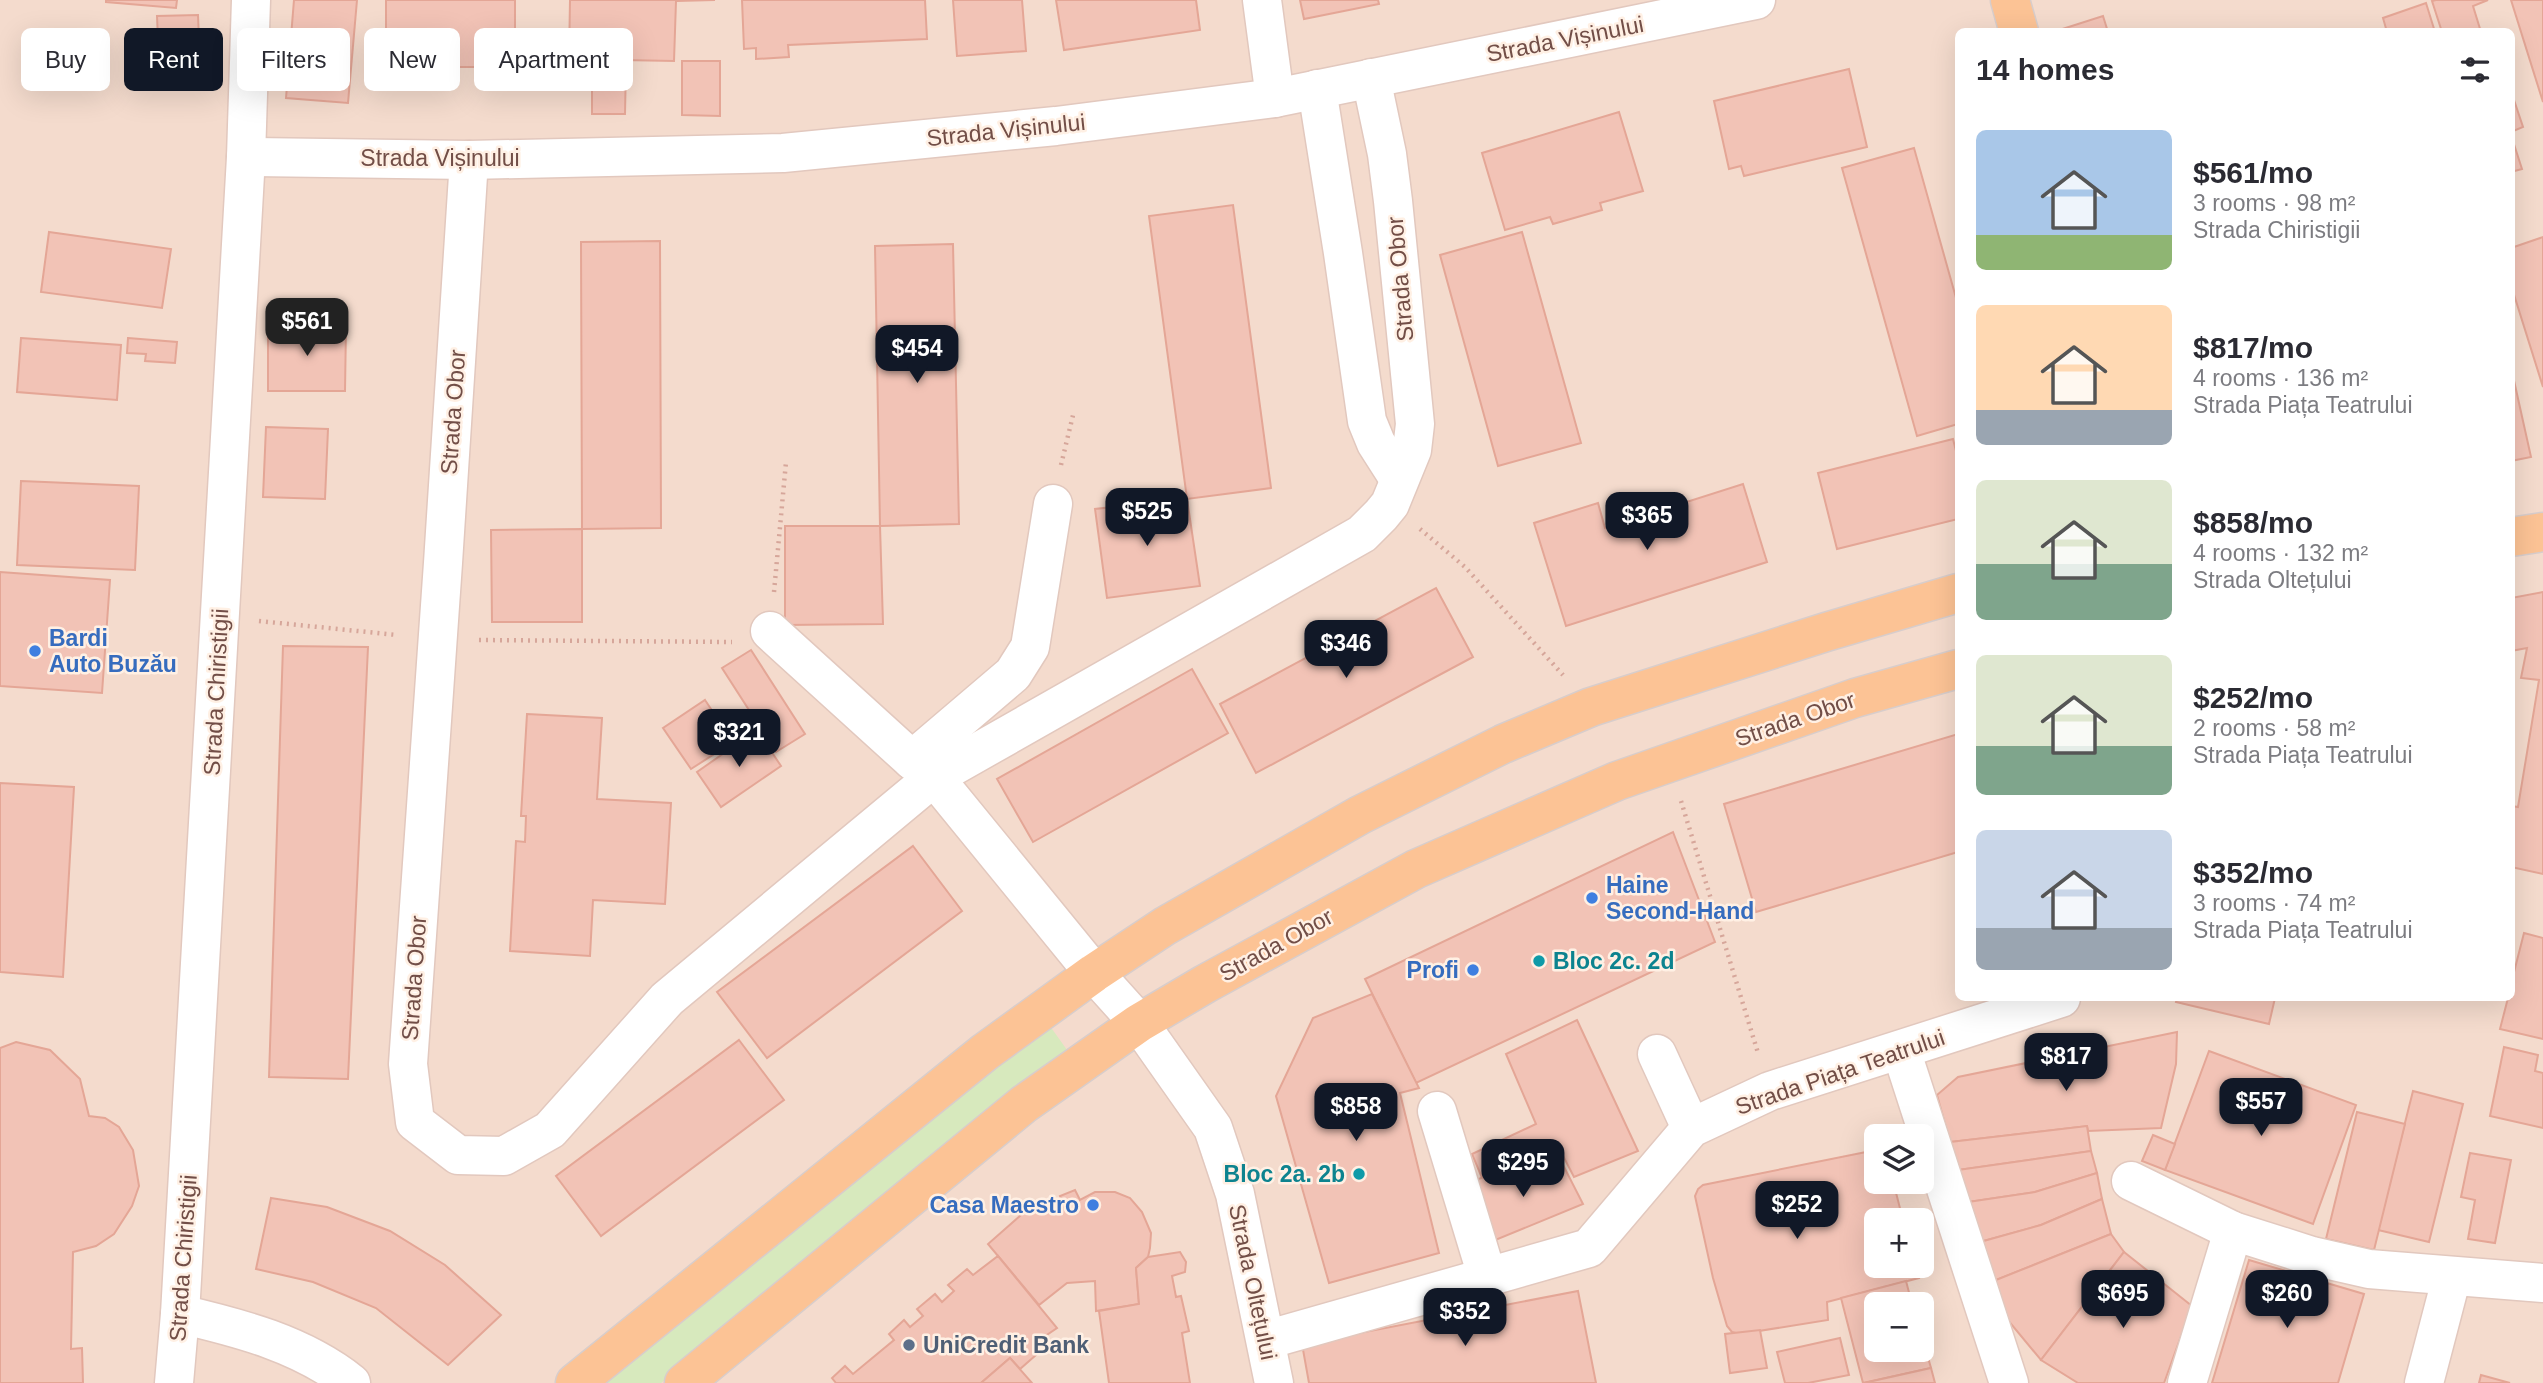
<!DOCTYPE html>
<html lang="en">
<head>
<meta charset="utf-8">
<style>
	body { margin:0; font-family:Helvetica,sans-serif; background:#f7f7f7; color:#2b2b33; height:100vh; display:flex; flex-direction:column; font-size:26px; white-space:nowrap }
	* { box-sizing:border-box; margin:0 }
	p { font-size:23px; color:#7c7c81 }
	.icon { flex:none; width:38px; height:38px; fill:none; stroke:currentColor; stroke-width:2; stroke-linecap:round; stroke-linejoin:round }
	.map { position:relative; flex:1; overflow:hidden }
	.details { position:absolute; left:1955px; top:28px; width:560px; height:973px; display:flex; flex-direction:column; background:#fff; border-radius:10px; box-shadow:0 7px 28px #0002 }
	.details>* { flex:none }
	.hud { position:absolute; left:21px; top:28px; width:665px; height:63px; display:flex; gap:14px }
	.fabs { position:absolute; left:1864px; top:1124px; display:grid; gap:14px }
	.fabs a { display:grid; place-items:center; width:70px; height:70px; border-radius:10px; background:#fff; box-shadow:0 7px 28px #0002; font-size:35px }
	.price { position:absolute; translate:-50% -60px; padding:0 16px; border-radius:14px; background:#111827; color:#fff; font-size:23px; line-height:46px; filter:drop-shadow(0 2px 4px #0008) }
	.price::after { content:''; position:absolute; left:50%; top:42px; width:21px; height:16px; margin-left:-10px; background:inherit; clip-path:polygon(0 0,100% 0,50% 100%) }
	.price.current { background:#222; color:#fff }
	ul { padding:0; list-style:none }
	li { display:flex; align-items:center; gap:21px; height:175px; padding:0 21px }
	li span { display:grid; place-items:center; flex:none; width:196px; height:140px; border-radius:10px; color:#555 }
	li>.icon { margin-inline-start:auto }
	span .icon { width:84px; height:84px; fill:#fffc; stroke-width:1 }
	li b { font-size:30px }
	h2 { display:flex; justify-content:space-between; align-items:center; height:84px; padding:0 21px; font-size:30px }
	.pill { padding:0 24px; border-radius:10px; background:#fff; box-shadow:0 7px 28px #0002; font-size:24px; line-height:63px }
	.pill.current { background:#111827; color:#fff }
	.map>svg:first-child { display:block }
	.residential { fill:#f4dbcd; fill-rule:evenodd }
	.green { fill:#d7e9bd }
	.building { fill:#f2c3b6; stroke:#e4a696; stroke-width:2 }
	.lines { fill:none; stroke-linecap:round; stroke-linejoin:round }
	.minor-casing { stroke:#e2c8be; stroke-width:41 }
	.major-casing { stroke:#d8cdcb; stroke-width:41 }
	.path { stroke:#d6a69a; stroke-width:4.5; stroke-dasharray:2 5; stroke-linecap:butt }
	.minor { stroke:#fff; stroke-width:38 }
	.major { stroke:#fcc395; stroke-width:38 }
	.shop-dot { fill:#3f7fe0; stroke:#fff0e4; stroke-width:2.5 }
	.culture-dot { fill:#0f9aa8; stroke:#fff0e4; stroke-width:2.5 }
	.service-dot { fill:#5c6f8a; stroke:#fff0e4; stroke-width:2.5 }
	.labels { text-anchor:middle; stroke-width:5; stroke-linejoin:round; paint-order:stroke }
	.street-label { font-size:23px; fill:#724e47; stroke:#fff0e4 }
	.shop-label { font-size:23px; font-weight:bold; fill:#366cbe; stroke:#fff0e4; text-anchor:start }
	.culture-label { font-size:23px; font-weight:bold; fill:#0d838f; stroke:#fff0e4; text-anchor:start }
	.service-label { font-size:23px; font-weight:bold; fill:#4e5e75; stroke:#fff0e4; text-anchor:start }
</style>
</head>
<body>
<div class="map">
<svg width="2543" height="1383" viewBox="0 0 2543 1383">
	<rect width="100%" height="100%" fill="#fcebde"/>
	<!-- residential -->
	<path class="residential" d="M 0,0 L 2543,0 L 2543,1383 L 0,1383 ZM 1958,32 L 2511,32 L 2511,998 L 1958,998 ZM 1876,1136 L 1922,1136 L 1922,1181 L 1876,1181 ZM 1876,1220 L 1922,1220 L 1922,1265 L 1876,1265 ZM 1876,1304 L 1922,1304 L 1922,1349 L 1876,1349 Z"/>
	<!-- green -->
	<polygon class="green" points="1045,1019 1072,1057 1018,1094 661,1383 591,1383"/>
	<!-- building -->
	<g class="building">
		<polygon points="106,0 177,0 176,8 106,2"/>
		<polygon points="294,0 357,0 348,103 286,98"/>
		<rect x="386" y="0" width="129" height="67"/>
		<polygon points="570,0 715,0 676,1 674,61 569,59"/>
		<polygon points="742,0 925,0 927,39 788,45 789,57 756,59 756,48 744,49"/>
		<polygon points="953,0 1022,0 1026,51 957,56"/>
		<polygon points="1056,0 1196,0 1200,30 1064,50"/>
		<polygon points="1300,0 1378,0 1379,4 1304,19"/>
		<polygon points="2436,0 2488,0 2473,6 2481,32 2442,32 2432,1"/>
		<polygon points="2511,0 2543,0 2543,102"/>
		<polygon points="2426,3 2435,32 2387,32 2383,18"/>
		<polygon points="198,15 199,39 158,40 157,16"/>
		<polygon points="2103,16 2108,32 2053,32"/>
		<polygon points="682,61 720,61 720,116 682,115"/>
		<polygon points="592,63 626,64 625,114 592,114"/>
		<polygon points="1849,69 1867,147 1744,176 1741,166 1729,169 1714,101"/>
		<polygon points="2514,100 2523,127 2511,132 2511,101"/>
		<polygon points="1619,112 1643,191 1600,203 1602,210 1553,224 1550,217 1505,230 1482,153"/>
		<polygon points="2511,135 2522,169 2511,172"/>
		<polygon points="1914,148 1958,305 1958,424 1917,436 1842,168"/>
		<polygon points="1233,205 1271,488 1187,499 1149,216"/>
		<polygon points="49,232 171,249 162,308 41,292"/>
		<polygon points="1522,232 1581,443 1498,466 1440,255"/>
		<polygon points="2543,237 2543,387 2511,285 2511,248"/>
		<polygon points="660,241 661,528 582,529 581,242"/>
		<polygon points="953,244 959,524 880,526 875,246"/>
		<polygon points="268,325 346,326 345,391 268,391"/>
		<polygon points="21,338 121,345 117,400 17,392"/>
		<polygon points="128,338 177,342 175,363 145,361 146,354 127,353"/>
		<polygon points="2511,367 2531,457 2511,461"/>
		<polygon points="266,427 328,429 325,499 263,497"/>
		<polygon points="1953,439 1958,459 1958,519 1837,549 1818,473"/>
		<polygon points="21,481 139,486 135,570 17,565"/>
		<polygon points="1743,484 1767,562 1566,626 1534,523 1598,503 1605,528"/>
		<polygon points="1187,499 1200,586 1107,598 1095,509"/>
		<polygon points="785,526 880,526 883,624 785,625"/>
		<polygon points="582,529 582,622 492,622 491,530"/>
		<polygon points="0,572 110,580 102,693 0,686"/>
		<polygon points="1436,588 1473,657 1256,773 1220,704"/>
		<polygon points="2543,592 2543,874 2511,867 2511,806 2518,807 2539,680 2521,678 2527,648 2511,651 2511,598"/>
		<polygon points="283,646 368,647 348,1079 269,1077"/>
		<polygon points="751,650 805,734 776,752 722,668"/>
		<polygon points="1192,669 1228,733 1033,842 997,779"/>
		<polygon points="705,700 733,742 691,769 663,728"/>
		<polygon points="527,714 602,718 597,799 671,803 665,904 593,900 590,956 510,951 516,841 525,842 526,816 521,816"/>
		<polygon points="757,730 781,766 721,807 697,772"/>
		<polygon points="1958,734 1958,852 1756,912 1724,804"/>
		<polygon points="0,783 74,787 63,977 0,972"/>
		<polygon points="1673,832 1715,942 1416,1083 1365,979"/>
		<polygon points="913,846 962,911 767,1058 717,992"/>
		<polygon points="2524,933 2543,938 2543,1039 2500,1029 2508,998 2511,998 2511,984"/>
		<polygon points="1372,994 1419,1088 1400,1093 1439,1253 1329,1283 1276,1096 1313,1018"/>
		<polygon points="2177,998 2275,998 2269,1024 2176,1002"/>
		<polygon points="1577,1020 1638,1151 1574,1177 1557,1144 1482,1178 1472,1154 1536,1124 1506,1054"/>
		<polygon points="2177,1032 2176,1064 2161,1128 2088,1131 2087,1126 1950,1142 1937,1095 1958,1077"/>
		<polygon points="739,1040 784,1100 601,1236 556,1176"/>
		<polygon points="16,1042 50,1050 80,1079 89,1116 105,1118 119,1127 133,1150 139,1186 132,1206 114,1234 96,1246 73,1252 71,1349 82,1348 83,1383 0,1383 0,1048"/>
		<polygon points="2504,1047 2538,1055 2535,1071 2543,1073 2543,1128 2490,1116"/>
		<polygon points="2209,1051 2356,1105 2313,1224 2165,1170"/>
		<polygon points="2413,1091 2463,1104 2429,1242 2378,1230"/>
		<polygon points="2357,1112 2405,1124 2374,1250 2326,1239"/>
		<polygon points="2087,1126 2091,1151 1958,1170 1950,1142"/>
		<polygon points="2153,1135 2175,1144 2165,1170 2142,1161"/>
		<polygon points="1876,1150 1876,1181 1893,1181 1903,1220 1876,1220 1876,1265 1915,1265 1919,1278 1827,1302 1828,1320 1740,1334 1732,1332 1727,1326 1713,1278 1695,1196 1698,1189 1703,1185"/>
		<polygon points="2091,1151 2097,1173 2035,1192 1968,1202 1958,1170"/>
		<polygon points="2470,1153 2511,1160 2495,1243 2468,1239 2475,1200 2461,1197"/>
		<polygon points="1562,1163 1583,1204 1493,1241 1469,1183 1512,1165 1519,1182"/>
		<polygon points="2097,1173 2102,1199 2041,1225 1980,1242 1968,1202 2035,1192"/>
		<polygon points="1075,1190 1080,1200 1095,1192 1115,1192 1130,1198 1142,1212 1151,1233 1150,1248 1148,1257 1136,1268 1139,1304 1096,1311 1095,1281 1067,1283 1039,1305 988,1244 1029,1208 1064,1207 1060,1196"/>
		<polygon points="271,1198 327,1207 390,1231 445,1265 501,1315 448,1365 376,1308 313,1282 256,1269"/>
		<polygon points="2102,1199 2111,1234 1991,1282 1980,1242 2041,1225"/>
		<polygon points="2111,1234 2124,1252 2041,1360 2002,1313 1991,1282"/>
		<polygon points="1180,1252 1186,1262 1185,1272 1172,1276 1176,1297 1181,1296 1189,1331 1182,1333 1190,1383 1109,1383 1099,1311 1139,1304 1136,1268 1148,1257"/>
		<polygon points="2124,1252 2192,1306 2164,1383 2078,1383 2041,1360"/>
		<polygon points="998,1256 1057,1328 1038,1341 1044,1348 1020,1369 1010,1358 981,1383 836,1383 832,1378 845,1366 853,1374 894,1340 889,1334 904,1320 910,1327 923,1316 917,1309 935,1294 942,1302 954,1291 948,1285 967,1269 973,1275"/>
		<polygon points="2249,1260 2364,1294 2338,1383 2212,1383"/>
		<polygon points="1906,1281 1912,1304 1876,1304 1876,1349 1922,1349 1922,1336 1931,1368 1863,1383 1841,1298"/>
		<polygon points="1578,1291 1596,1383 1309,1383 1302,1344"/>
		<polygon points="1760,1330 1767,1368 1730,1373 1725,1334"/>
		<polygon points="1840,1338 1849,1375 1808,1383 1785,1383 1777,1352"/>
		<polygon points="1010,1358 1032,1383 981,1383"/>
		<polygon points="1931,1368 1935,1383 1864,1383"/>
		<polygon points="2481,1375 2510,1383 2479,1383"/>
	</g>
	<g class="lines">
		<defs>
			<g id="minor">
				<polyline points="1262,0 1275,98"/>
				<polyline points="1317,89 1343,253 1367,421 1376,443 1399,479"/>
				<polyline points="246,157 469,160 783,153 1056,126 1275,98 1756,0"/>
				<polyline points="469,160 443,563 408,1064 415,1122 458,1155 504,1156 550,1130 667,999 934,777 1362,534 1381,515 1390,504 1412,450 1415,424 1393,201 1387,154 1371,78"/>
				<polyline points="770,631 912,760 934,777 1094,973 1139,1023 1213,1128 1235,1194 1274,1383"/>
				<polyline points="912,760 1013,674 1030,647 1053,504"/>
				<polyline points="1901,1050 2009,1383"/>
				<polyline points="1657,1054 1691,1128"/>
				<polyline points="1437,1111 1487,1276"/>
				<polyline points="2131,1181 2233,1231 2312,1256 2369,1269 2543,1283"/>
				<path d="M 180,1314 C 240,1328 302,1344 351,1383"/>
				<polyline points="1266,1340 1589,1248 1691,1128 1770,1091 2061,998"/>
				<polyline points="174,1383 180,1314 246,157 251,0"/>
				<polyline points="2187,1383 2233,1231"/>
				<polyline points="2424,1383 2452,1276"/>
			</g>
			<g id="major">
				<polyline points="2010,0 2019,32"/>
				<polyline points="2511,537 2543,532"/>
				<polyline points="575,1383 985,1052 1094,973 1165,926 1360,815 1503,744 1591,707 1826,632 1958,593"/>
				<polyline points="684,1383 1024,1104 1139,1023 1205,984 1416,869 1617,781 1855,698 1958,669"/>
			</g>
		</defs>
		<!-- minor casing -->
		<use href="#minor" class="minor-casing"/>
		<!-- major casing -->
		<use href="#major" class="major-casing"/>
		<!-- path -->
		<g class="path">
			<polyline points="1061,465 1074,411"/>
			<polyline points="1420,529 1465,567 1563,675"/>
			<polyline points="774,592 786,462"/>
			<polyline points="259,621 397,635"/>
			<polyline points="479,640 732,642"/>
			<polyline points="1681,801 1758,1053"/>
		</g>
		<!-- minor -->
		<use href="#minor" class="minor"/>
		<!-- major -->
		<use href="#major" class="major"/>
	</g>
	<!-- markers -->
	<g class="shop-dot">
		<circle cx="35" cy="651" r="7"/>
		<circle cx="1592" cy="898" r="7"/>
		<circle cx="1473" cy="970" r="7"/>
		<circle cx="1093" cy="1205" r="7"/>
	</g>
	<g class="culture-dot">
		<circle cx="1539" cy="961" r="7"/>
		<circle cx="1359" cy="1174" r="7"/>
	</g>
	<circle class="service-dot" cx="909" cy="1345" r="7"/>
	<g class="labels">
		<!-- street labels -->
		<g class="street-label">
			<text transform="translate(1565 39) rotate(-11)" y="8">Strada Vișinului</text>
			<text transform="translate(1006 130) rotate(-6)" y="8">Strada Vișinului</text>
			<text x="440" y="166">Strada Vișinului</text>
			<text transform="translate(1400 279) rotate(-95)" y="8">Strada Obor</text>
			<text transform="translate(453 412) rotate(-86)" y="8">Strada Obor</text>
			<text transform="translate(216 692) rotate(-87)" y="8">Strada Chiristigii</text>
			<text transform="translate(1795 719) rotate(-19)" y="8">Strada Obor</text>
			<text transform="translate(1276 945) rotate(-29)" y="8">Strada Obor</text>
			<text transform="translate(414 978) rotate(-86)" y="8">Strada Obor</text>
			<text transform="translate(1840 1072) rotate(-19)" y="8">Strada Piața Teatrului</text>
			<text transform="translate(183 1258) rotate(-86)" y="8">Strada Chiristigii</text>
			<text transform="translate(1253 1282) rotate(78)" y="8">Strada Oltețului</text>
		</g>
		<!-- shop labels -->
		<g class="shop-label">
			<text x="49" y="646">Bardi<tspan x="49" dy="26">Auto Buzău</tspan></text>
			<text x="1606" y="893">Haine<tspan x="1606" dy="26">Second-Hand</tspan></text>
			<text x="1459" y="978" text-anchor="end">Profi</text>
			<text x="1079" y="1213" text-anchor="end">Casa Maestro</text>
		</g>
		<!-- culture labels -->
		<g class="culture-label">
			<text x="1553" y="969">Bloc 2c. 2d</text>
			<text x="1345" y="1182" text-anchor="end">Bloc 2a. 2b</text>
		</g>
		<!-- service labels -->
		<g class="service-label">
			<text x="923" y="1353">UniCredit Bank</text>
		</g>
	</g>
</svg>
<div class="fabs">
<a><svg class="icon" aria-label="layers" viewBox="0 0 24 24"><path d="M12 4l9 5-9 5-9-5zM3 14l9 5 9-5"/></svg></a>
<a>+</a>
<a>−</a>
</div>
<b class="price current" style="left:307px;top:358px">$561</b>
<b class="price" style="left:917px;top:385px">$454</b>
<b class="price" style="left:1147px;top:548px">$525</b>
<b class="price" style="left:1647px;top:552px">$365</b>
<b class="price" style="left:1346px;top:680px">$346</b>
<b class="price" style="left:739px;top:769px">$321</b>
<b class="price" style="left:2066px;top:1093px">$817</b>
<b class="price" style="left:2261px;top:1138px">$557</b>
<b class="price" style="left:1356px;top:1143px">$858</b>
<b class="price" style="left:1523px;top:1199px">$295</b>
<b class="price" style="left:1797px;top:1241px">$252</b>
<b class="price" style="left:2123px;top:1330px">$695</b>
<b class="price" style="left:2287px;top:1330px">$260</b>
<b class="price" style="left:1465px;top:1348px">$352</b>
<div class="hud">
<a class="pill">Buy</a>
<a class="pill current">Rent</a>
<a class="pill">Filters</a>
<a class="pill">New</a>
<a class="pill">Apartment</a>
</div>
<section class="details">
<h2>14 homes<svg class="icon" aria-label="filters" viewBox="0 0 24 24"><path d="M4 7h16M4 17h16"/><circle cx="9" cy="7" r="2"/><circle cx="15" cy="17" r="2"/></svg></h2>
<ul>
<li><span style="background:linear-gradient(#a9c7e8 75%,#8fb573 0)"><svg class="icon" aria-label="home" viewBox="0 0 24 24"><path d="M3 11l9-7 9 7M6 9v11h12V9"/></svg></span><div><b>$561/mo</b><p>3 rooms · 98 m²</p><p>Strada Chiristigii</p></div></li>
<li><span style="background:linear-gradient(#ffd9b3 75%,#9aa5b1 0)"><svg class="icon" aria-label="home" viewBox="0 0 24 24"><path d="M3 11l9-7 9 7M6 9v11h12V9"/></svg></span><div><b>$817/mo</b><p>4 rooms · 136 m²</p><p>Strada Piața Teatrului</p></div></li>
<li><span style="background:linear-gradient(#dfe7d0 60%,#7fa58c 0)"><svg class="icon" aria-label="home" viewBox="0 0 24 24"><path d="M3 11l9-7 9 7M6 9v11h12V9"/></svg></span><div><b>$858/mo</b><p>4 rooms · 132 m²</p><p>Strada Oltețului</p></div></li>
<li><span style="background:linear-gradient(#dfe7d0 65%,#7fa58c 0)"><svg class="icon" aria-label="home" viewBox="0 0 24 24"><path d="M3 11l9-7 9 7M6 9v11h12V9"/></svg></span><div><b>$252/mo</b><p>2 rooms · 58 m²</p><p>Strada Piața Teatrului</p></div></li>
<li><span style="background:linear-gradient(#c9d6e8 70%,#9aa5b1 0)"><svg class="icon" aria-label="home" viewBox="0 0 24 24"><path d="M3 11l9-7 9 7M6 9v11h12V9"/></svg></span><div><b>$352/mo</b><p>3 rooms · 74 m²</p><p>Strada Piața Teatrului</p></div></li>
</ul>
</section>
</div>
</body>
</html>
